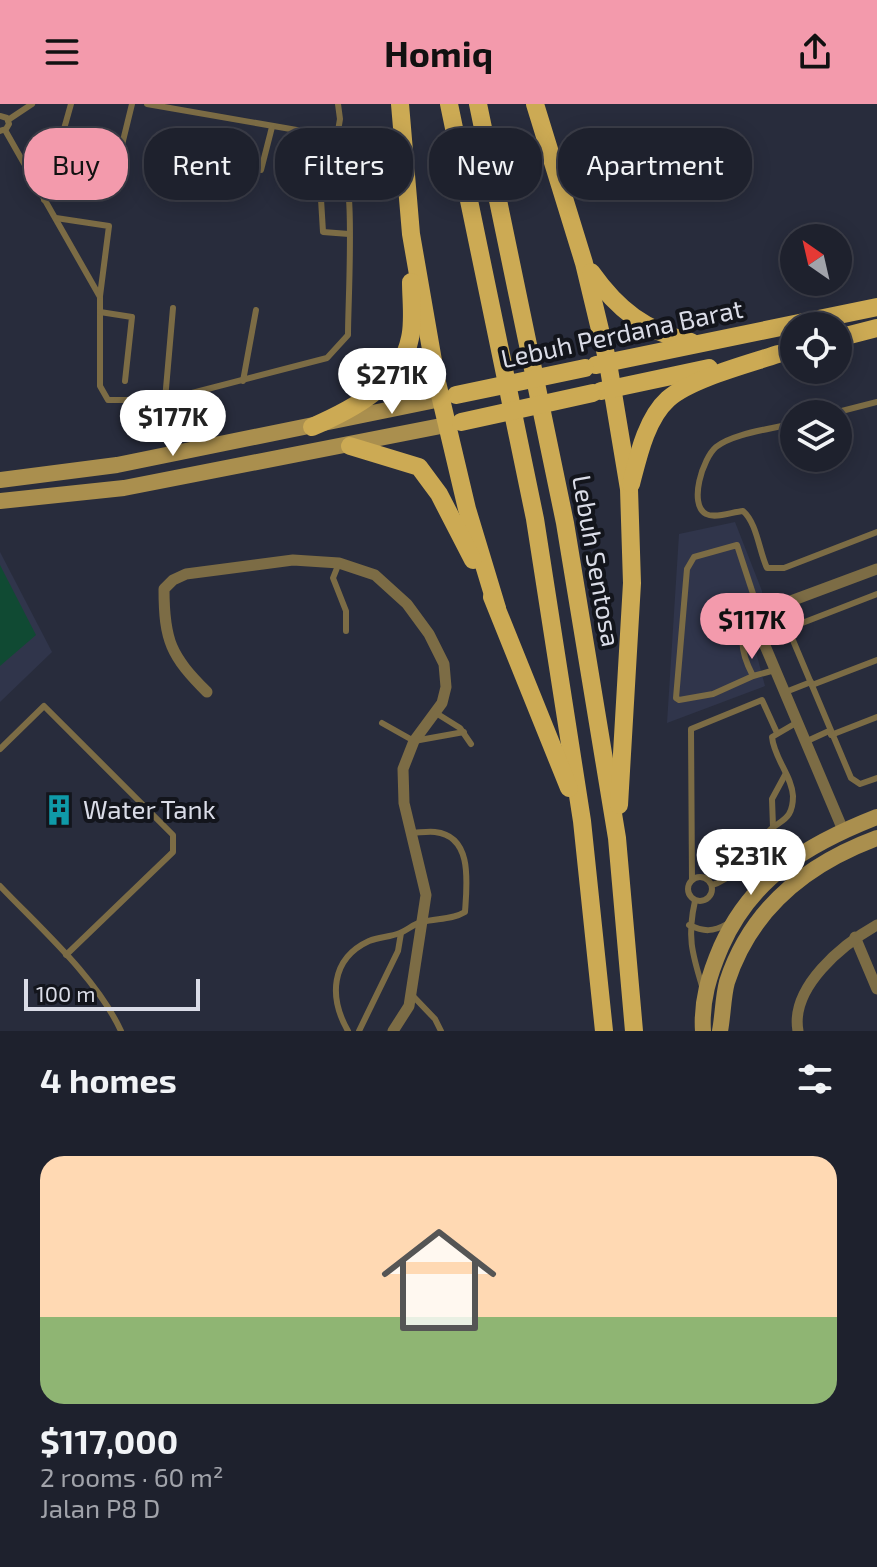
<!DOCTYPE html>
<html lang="en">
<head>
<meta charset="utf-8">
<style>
	body { margin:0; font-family:"Exo 2",sans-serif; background:#2b2e39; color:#f1f3f6; height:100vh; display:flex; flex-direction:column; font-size:30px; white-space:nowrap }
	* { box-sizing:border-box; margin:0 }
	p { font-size:26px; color:#a1a3aa }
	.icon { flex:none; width:44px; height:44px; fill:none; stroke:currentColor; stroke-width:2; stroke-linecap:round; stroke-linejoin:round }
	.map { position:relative; height:927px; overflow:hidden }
	.panel { display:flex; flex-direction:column; background:#1e212d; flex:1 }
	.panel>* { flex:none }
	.top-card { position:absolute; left:24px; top:24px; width:830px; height:72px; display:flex; gap:16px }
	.needle { width:52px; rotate:326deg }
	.controls { position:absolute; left:780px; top:120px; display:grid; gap:16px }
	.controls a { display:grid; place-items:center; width:72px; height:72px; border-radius:50%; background:#1e212d; box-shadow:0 4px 20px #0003,0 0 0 2px #3c3e49; font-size:40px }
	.scale { position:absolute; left:24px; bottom:20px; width:176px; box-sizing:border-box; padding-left:8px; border:4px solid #dadce7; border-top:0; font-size:22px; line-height:28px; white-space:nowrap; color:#dadce7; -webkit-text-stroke:6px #13151c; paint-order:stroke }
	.price { position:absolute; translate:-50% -68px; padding:0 18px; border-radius:28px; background:#fff; color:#222; font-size:26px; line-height:52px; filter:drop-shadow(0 2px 4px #0008) }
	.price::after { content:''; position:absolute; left:50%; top:48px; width:24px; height:18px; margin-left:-12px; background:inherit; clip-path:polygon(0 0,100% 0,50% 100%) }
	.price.selected { background:#f39aac; color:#111 }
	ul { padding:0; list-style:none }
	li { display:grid; align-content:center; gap:16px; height:424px; padding:0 40px }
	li+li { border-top:2px solid #3c3e49 }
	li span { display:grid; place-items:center; height:248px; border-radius:24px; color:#555 }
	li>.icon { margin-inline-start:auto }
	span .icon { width:144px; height:144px; fill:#fffc; stroke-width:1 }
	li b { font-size:34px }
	h2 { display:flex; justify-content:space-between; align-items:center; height:96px; padding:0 40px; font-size:34px }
	.pill { padding:0 28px; border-radius:32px; background:#1e212d; box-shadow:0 4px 20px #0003,0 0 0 2px #3c3e49; font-size:28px; line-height:72px }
	.pill.selected { background:#f39aac; color:#111 }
	header { display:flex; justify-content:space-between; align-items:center; height:104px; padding:0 40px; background:#f39aac; color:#111; font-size:36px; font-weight:700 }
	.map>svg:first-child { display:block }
	.built { fill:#30354b }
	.green { fill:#104a33 }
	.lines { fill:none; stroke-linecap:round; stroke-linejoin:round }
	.lane { stroke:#7c6c45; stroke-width:6 }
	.street { stroke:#7c6c45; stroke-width:11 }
	.secondary { stroke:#aa8f4e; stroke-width:16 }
	.primary { stroke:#ccaa54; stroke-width:18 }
	.primary-bridge { stroke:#ccaa54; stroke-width:18 }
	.labels { text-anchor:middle; stroke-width:8; stroke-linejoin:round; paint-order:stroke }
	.street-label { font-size:26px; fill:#dadce7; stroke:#13151c }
	.poi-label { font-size:26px; fill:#dadce7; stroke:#13151c; text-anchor:start }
</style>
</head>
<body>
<header><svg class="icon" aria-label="menu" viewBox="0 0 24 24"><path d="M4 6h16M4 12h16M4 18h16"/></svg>Homiq<svg class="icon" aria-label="share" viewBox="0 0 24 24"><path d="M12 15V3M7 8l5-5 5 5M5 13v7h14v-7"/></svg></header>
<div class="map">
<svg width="877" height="927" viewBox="0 0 877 927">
	<rect width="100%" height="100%" fill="#282c3c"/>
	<!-- built -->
	<g class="built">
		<polygon points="735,418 762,487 763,502 753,516 751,529 765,582 667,619 679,430"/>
		<polygon points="0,448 52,548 0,598"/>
	</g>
	<!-- green -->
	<polygon class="green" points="0,461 36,531 0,562"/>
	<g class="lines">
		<!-- lane -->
		<g class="lane">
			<polyline points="0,12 7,14 9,20 6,25 0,27"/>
			<polyline points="8,16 32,0"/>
			<path d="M 5,26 L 100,193 L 100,282 L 108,296 L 165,296 L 327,254 L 348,231 C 348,189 357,66 337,33 L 147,0"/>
			<polyline points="337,33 340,15 338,0"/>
			<polyline points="120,49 132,0"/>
			<polyline points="261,66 272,23"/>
			<polyline points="347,82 330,84 321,95 323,128 349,130"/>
			<polyline points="44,96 71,0"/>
			<polyline points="56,114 109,122 100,192"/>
			<polyline points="100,208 132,213 125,277"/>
			<polyline points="243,277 256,206"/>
			<polyline points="165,296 173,204"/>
			<polyline points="830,310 877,298"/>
			<path d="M 794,319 C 773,325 733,329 716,343 C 703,354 688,400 706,410 C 715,415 732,408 743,407 C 757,419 759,447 767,464 L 784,464 L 877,428"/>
			<polyline points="339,459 333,474 346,507 346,527"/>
			<polyline points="877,490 797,521 791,526 792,534 851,674 860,680 877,674"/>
			<path d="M 753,572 C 744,555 736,532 750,516 L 762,517 L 737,441 L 694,453 L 687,465 L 676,594 L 679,596 L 713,590 L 753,572 L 775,566"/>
			<polyline points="812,581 877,556"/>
			<polyline points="783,589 811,578"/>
			<polyline points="436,609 460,624 471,640"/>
			<polyline points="382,619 414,637 464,628"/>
			<polyline points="831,631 877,613"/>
			<polyline points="805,638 829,627"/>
			<polyline points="0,645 44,602 173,731 173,748 66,851"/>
			<polyline points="773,723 772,695 785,671"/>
			<circle cx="700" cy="785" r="12"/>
			<polyline points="692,776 691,625 762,596 777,629"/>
			<path d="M 712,781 C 737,774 753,744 770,726 C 776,720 785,717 789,710 C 792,705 793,698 793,692 C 792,672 774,654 772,633 L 796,619"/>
			<path d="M 0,782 C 41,825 96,873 121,927"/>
			<path d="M 695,797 C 687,832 692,849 702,882"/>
			<path d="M 689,821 C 704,828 713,828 727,820"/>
			<polyline points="412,891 435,915 441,927"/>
			<path d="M 348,927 C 329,894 330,855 369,837 C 379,833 390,833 400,829 C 408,826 413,820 422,818 C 436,814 452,816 465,808 C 467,779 473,732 435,728 C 427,727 418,729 409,729"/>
			<polyline points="359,927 398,847 401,829"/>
		</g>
		<!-- street -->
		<g class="street">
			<path d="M 207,588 C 171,552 164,537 164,485 L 173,476 L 186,470 L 293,456 L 339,459 L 375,471 L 407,500 L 429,530 L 444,560 L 446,583 L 442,599 L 414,637 L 403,665 L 404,699 L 426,791 L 409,902 L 393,927"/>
			<polyline points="843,726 760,530 762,517 772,504 877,465"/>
			<polyline points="855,833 877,885"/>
			<path d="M 798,927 C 790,883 843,840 877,821"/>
		</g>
		<!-- secondary -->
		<g class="secondary">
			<polyline points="0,376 117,361 441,295"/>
			<polyline points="0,397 124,384 446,321"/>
			<path d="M 703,927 C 701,897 709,871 721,843 C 752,773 808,740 877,713"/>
			<path d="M 720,927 C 723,911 723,893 727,878 C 751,804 807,760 877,734"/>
		</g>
		<!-- primary -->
		<g class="primary">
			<polyline points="400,0 411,130 436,274 467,405 497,504"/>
			<polyline points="449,0 535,415 582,717 604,927"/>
			<polyline points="478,0 565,419 617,734 634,927"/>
			<polyline points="535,0 584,159 608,259 629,385 632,479 619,701"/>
			<path d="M 591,168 C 618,206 645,227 691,238"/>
			<polyline points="838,234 877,224"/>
			<polyline points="596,261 877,203"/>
			<polyline points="601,287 709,264"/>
			<path d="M 312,323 C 351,306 401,281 410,234 C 414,217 411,196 411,178"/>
			<polyline points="350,342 419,363 439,390 473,456"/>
			<path d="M 631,380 C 638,353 646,315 668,295 C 690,275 748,260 778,250"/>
			<polyline points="492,493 569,684"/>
		</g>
		<!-- primary-bridge -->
		<g class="primary-bridge">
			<polyline points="456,291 585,264"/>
			<polyline points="461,318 593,289"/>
		</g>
	</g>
	<!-- icons -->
	<defs>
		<symbol id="building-bare" viewBox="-9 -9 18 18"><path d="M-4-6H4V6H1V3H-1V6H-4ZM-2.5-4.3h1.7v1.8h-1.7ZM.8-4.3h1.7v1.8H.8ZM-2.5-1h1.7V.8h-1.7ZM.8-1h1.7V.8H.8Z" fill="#0f9aa8" stroke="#13151c" stroke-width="2.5" paint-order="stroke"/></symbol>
	</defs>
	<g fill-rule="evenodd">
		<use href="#building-bare" x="37" y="684" width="44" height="44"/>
	</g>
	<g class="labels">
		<!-- street labels -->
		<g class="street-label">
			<text transform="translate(622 230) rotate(-12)" y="9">Lebuh Perdana Barat</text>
			<text transform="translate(596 457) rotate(80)" y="9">Lebuh Sentosa</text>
		</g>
		<!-- poi labels -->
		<g class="poi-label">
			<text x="83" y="715">Water Tank</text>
		</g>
	</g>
</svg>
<div class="controls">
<a><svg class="needle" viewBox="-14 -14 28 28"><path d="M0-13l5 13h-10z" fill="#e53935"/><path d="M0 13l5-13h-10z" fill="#a1a3aa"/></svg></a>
<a><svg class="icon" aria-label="locate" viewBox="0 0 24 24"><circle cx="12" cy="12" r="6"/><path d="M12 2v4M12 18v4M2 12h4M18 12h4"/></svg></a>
<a><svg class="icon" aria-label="layers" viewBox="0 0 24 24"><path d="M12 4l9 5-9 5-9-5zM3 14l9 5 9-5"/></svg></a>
</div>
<div class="scale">100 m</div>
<b class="price" style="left:392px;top:312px">$271K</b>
<b class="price" style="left:173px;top:354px">$177K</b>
<b class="price selected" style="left:752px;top:557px">$117K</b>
<b class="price" style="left:751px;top:793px">$231K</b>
<div class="top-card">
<a class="pill selected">Buy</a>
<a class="pill">Rent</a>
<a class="pill">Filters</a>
<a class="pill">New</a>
<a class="pill">Apartment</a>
</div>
</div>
<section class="panel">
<h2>4 homes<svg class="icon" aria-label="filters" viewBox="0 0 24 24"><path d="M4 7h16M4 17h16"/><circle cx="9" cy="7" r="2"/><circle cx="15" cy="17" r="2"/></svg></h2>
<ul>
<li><span style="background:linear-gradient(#ffd9b3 65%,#8fb573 0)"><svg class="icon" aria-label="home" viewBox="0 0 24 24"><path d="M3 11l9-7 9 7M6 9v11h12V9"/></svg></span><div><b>$117,000</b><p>2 rooms · 60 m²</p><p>Jalan P8 D</p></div></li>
</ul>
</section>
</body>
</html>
